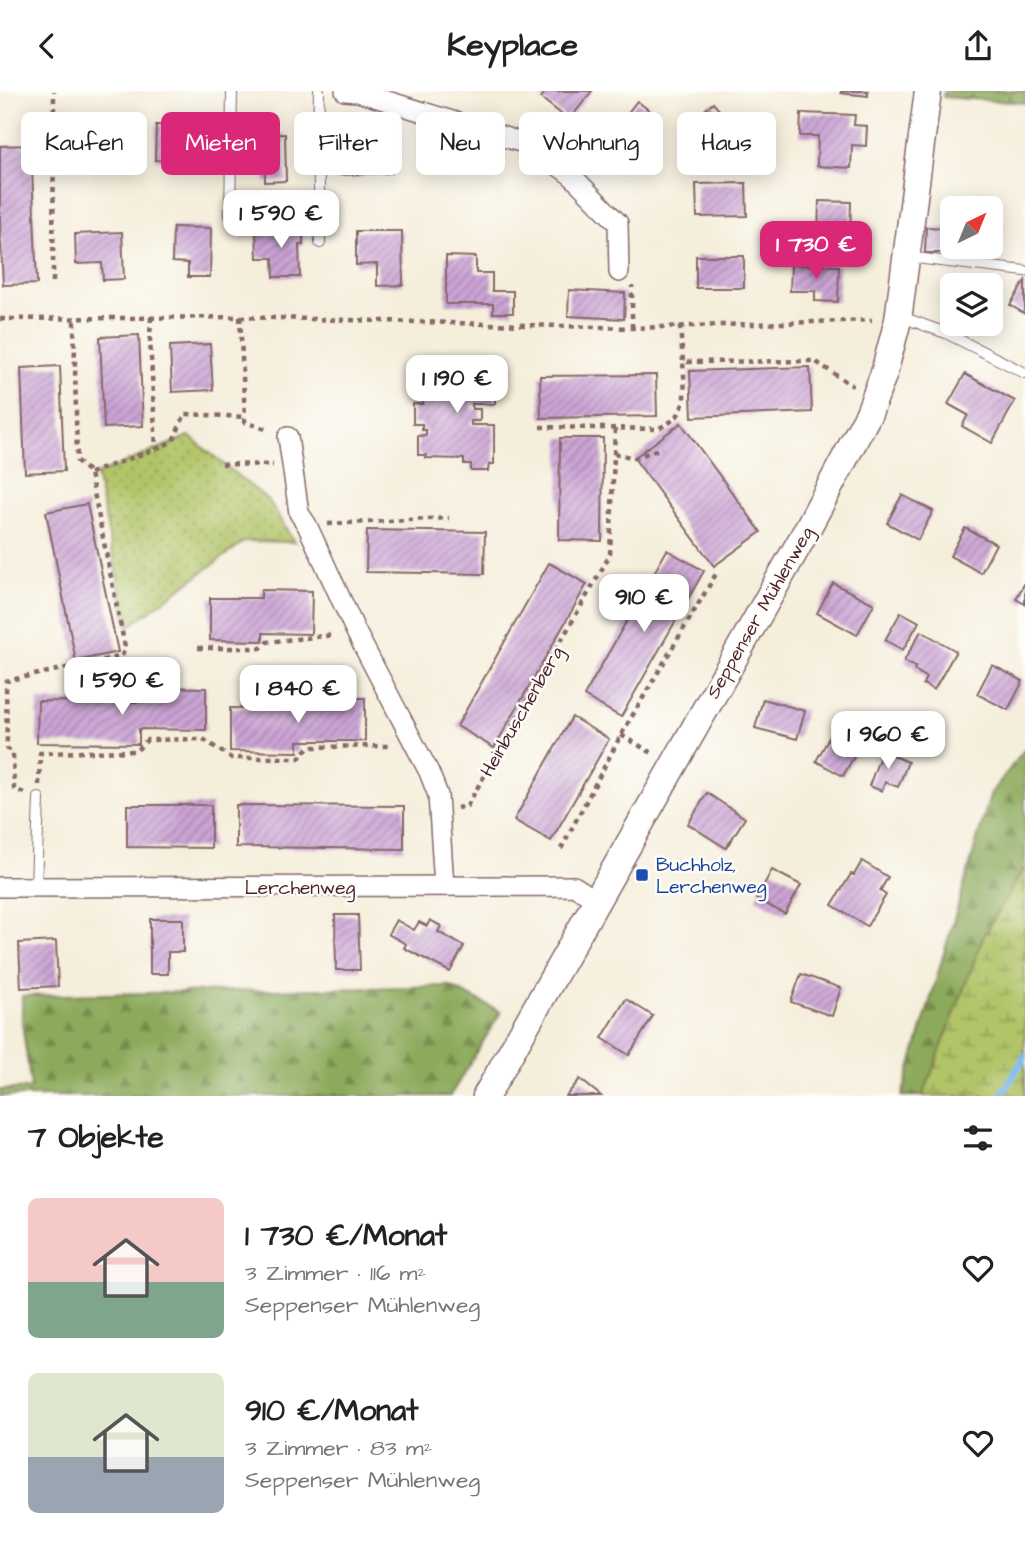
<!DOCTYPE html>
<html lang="de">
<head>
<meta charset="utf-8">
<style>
	body { margin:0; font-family:"Architects Daughter",sans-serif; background:#f6f6f6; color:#222; height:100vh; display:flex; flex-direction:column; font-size:26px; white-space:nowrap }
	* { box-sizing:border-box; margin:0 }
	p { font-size:23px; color:#767676 }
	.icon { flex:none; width:38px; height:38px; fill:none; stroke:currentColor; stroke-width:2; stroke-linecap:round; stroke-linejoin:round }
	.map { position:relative; height:1005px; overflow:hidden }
	.drawer { display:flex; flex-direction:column; background:#fff; flex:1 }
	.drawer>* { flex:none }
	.top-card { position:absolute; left:21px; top:21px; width:984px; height:63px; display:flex; gap:14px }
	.needle { width:46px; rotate:43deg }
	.controls { position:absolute; left:940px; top:105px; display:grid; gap:14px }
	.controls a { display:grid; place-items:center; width:63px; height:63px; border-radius:10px; background:#fff; box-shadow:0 4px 18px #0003; font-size:35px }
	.price { position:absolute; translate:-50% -60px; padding:0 16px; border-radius:14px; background:#fff; color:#222; font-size:23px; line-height:46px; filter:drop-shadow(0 2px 4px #0008) }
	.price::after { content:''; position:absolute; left:50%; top:42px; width:21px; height:16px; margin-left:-10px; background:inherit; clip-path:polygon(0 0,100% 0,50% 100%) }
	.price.active { background:#db2777; color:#fff }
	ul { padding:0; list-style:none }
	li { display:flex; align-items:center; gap:21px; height:175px; padding:0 28px }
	li span { display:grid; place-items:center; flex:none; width:196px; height:140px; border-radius:10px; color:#555 }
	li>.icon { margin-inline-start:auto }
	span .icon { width:84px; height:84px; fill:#fffc; stroke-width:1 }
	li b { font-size:30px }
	h2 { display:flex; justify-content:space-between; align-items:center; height:84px; padding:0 28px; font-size:30px }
	.tag { padding:0 24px; border-radius:10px; background:#fff; box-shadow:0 4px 18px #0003; font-size:24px; line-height:63px }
	.tag.active { background:#db2777; color:#fff }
	header { display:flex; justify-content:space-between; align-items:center; height:91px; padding:0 28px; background:#fff; font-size:32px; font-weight:700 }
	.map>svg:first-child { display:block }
	.forest { fill:url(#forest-firs); stroke:#6b6444; stroke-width:2 }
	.wetland { fill:url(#wetland-marsh); stroke:#7e7249; stroke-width:2 }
	.park { fill:url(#park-dots); stroke:#7e7249; stroke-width:2 }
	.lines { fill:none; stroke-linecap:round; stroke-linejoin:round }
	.stream { stroke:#7eb9ef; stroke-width:7 }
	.building { fill:url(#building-hatch) }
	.lane-casing { stroke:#866769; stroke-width:12 }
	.street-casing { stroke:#866769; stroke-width:22 }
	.secondary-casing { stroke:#866769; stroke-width:29 }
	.path { stroke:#866769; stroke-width:4.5; stroke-dasharray:5 5; stroke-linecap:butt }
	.lane { stroke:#fff; stroke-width:10 }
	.street { stroke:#fff; stroke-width:19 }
	.secondary { stroke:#fff; stroke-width:26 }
	.transit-dot { fill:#1a4fb4; stroke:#fdfcf7; stroke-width:2.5 }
	.labels { text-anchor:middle; stroke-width:5; stroke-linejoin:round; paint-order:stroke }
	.street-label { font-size:19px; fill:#4a1f2b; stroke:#fdfcf7 }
	.transit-label { font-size:19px; fill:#164399; stroke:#fdfcf7; text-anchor:start }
</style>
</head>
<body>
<header><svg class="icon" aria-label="back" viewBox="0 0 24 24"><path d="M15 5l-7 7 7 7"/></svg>Keyplace<svg class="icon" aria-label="share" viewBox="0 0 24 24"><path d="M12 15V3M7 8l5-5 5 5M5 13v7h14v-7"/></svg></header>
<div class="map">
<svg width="1025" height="1005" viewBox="0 0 1025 1005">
	<defs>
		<pattern id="forest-firs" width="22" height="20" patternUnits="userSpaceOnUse" patternTransform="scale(1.75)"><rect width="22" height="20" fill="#8caa5c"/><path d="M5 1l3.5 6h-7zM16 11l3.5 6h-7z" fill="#748a4c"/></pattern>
		<pattern id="wetland-marsh" width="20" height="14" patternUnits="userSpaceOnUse" patternTransform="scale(1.75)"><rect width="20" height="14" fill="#b1c467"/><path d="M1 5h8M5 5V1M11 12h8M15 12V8" fill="none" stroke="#929f55"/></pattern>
		<pattern id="park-dots" width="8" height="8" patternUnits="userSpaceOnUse" patternTransform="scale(1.75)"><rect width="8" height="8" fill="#b1c467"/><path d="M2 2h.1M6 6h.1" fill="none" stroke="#929f55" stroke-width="1.8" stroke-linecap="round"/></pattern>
		<pattern id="building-hatch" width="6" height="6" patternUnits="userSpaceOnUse" patternTransform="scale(1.75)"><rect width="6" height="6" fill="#cba4d5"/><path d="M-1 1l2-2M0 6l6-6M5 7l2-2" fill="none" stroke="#a785ad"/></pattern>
	</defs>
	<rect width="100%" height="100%" fill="#fdfcf7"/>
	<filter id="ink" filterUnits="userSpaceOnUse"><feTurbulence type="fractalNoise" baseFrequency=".0143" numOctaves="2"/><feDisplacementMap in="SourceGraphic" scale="14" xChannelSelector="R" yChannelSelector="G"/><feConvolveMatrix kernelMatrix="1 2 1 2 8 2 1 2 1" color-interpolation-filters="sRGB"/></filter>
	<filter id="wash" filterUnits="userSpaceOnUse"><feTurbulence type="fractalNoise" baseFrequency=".00686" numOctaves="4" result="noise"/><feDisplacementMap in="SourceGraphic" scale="28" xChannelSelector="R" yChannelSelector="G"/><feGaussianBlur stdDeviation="1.57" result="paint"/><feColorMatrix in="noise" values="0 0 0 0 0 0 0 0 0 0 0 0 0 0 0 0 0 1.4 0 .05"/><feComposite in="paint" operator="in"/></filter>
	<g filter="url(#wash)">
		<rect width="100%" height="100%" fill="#f5eedb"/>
		<!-- forest -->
		<g class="forest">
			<polygon points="944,0 1025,0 1025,12 943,6"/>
			<polygon points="1025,658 1025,776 984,845 923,1005 902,1005 991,702"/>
			<polygon points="449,895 501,921 450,1005 0,1005 0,999 31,997 22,931 22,905"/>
		</g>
		<!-- wetland -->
		<polygon class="wetland" points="1025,776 1025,1005 923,1005 984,845"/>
		<!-- park -->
		<polygon class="park" points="189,345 269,410 294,451 245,450 128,536 96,384"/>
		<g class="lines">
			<!-- stream -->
			<polyline class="stream" points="1001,1005 1025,965"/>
		</g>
		<g id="blocks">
			<!-- building -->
			<g class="building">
				<polygon points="546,0 592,0 569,29 541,7"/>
				<polygon points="841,0 868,0 868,5 841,2"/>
				<polygon points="637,10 659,27 626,71 603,54"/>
				<polygon points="713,12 747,51 715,78 696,57 706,48 692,30"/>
				<polygon points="801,22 855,24 854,34 867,35 866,55 852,54 851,77 817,75 818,45 800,45"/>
				<polygon points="156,34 198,36 197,70 155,69"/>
				<polygon points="117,35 118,69 80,71 79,36"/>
				<polygon points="285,43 286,90 265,91 265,76 243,77 242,44"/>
				<polygon points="390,50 392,82 339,84 338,52"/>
				<polygon points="31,54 37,193 3,194 0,132 0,55"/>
				<polygon points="746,92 747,125 697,126 696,93"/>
				<polygon points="819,110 851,111 850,147 818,146"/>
				<polygon points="949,116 952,116 952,147 949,147 949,162 925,162 926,136 949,137"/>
				<polygon points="173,136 211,137 210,186 188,186 188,172 172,171"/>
				<polygon points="303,138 303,154 299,154 300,186 274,186 273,167 257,167 256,139"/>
				<polygon points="356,140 402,140 403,194 377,195 377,173 356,174"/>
				<polygon points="122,141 124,188 103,189 102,172 76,173 75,143"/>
				<polygon points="446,165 476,166 476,182 492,182 492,200 513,200 513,222 493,222 493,213 446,213"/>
				<rect x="696" y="165" width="48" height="32"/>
				<polygon points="791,174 839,175 838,211 815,210 815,200 790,200"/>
				<polygon points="1025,190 1025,223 1010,214"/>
				<polygon points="569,199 625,202 624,228 568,225"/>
				<polygon points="139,244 143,335 104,337 100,246"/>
				<polygon points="210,253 213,299 172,301 170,255"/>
				<polygon points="472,268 490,268 489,275 495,275 495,313 472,313 472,318 480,318 480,330 471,330 471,334 494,334 494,373 489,373 488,380 471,380 471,373 464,373 464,368 425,367 426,364 418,364 418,345 426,344 426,339 422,339 422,333 413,333 413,313 423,313 423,308 426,308 427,302 419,302 419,283 426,283 426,280 464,280 464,275 472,275"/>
				<polygon points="60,275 64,380 25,382 21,277"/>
				<polygon points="810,276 812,321 692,326 690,280"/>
				<polygon points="965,283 1015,310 992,352 962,335 968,324 948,313"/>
				<polygon points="656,284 657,325 541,327 540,285"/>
				<polygon points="681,332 761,441 714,475 634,367"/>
				<polygon points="560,347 603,347 602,450 559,449"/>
				<polygon points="902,404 933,420 918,449 887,432"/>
				<polygon points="87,413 118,561 76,570 46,421"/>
				<polygon points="965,437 996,453 981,482 950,465"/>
				<polygon points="367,439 485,441 484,483 366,481"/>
				<polygon points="667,459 704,480 621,626 584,605"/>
				<polygon points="549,472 587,493 494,657 457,635"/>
				<polygon points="1025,491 1025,513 1016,508"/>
				<polygon points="833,492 874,513 857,544 817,522"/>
				<polygon points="262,499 312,500 311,543 263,542 263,550 210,549 210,507 261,507 261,500"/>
				<polygon points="901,521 919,531 903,559 885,549"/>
				<polygon points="921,540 956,560 934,599 923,593 926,586 914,579 915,576 904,570"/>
				<polygon points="992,574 1023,590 1008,619 977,603"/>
				<polygon points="137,596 206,597 206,639 139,638 139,653 37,652 38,610 137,611"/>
				<polygon points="296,607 365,607 365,650 298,650 298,661 230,660 230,617 296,618"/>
				<polygon points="763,608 805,620 797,648 755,637"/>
				<polygon points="572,626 609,648 551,750 514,729"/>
				<polygon points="834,638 861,653 843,685 816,670"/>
				<polygon points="882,660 908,671 898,696 885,691 882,700 869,695"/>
				<polygon points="707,702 745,727 726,757 688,733"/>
				<polygon points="127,714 211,714 211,757 127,756"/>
				<polygon points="236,714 404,715 404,758 236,756"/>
				<polygon points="862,770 888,786 880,800 886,804 867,835 832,814 851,783 854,784"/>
				<polygon points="772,779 801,794 785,823 756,808"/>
				<polygon points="335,824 358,824 360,879 336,879"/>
				<polygon points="150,828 183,828 183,861 168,861 168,883 150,883"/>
				<polygon points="396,829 414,839 419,831 427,835 430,829 441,835 438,841 464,855 450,881 404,857 406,853 388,843"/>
				<polygon points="56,850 58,895 21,897 19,852"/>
				<polygon points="801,883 841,897 832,925 791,911"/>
				<polygon points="626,908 653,925 629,964 602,947"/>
				<polygon points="580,988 601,1005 566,1005"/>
			</g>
		</g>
	</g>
	<g filter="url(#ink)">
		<use href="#blocks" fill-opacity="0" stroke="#866769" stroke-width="2"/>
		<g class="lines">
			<defs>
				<g id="lane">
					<polyline points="319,0 318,46 320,152"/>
					<polyline points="230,124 232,0"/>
					<polyline points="907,166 1025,180"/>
					<polyline points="899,225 946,242 1025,282"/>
					<polyline points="36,796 39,707"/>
				</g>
				<g id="street">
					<polyline points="345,0 358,1 530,54 572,85 618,132 619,181"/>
					<polyline points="288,346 299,422 307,434 356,541 429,681 438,704 444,795"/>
					<polyline points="0,796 574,795 596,809"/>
				</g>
				<polyline id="secondary" points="486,1005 804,444 869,322 884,282 898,229 928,0"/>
			</defs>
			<!-- lane casing -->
			<use href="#lane" class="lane-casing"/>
			<!-- street casing -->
			<use href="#street" class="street-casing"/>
			<!-- secondary casing -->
			<use href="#secondary" class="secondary-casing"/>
			<!-- path -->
			<g class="path">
				<polyline points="53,191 54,0"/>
				<polyline points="151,226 150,248 156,358"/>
				<polyline points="240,226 245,326"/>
				<polyline points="0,228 240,226 632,237 872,229"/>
				<polyline points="680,235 683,271 815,270 853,295"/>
				<polyline points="632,237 632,195"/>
				<path d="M 540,336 L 658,338 C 664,334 672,331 677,325 C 688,312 684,287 683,271"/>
				<polyline points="614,362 634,367 662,357"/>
				<polyline points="222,373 273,374"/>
				<polyline points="90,382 156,358 173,350 185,323 245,326 245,331 269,339"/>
				<polyline points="328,433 449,427"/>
				<polyline points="198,557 261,557 267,551 334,544"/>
				<polyline points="621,644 654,663"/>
				<polyline points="39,694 40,662 136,660 147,649 203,648 231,667 299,667 309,656 392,655"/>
				<polyline points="24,702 14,698 13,663 7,657 6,590 122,565 125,556 90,382 77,370 74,227"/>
				<polyline points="457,717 467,715 610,464 615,338"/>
				<polyline points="561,758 621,644 716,483"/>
			</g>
			<!-- lane -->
			<use href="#lane" class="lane"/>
			<!-- street -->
			<use href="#street" class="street"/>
			<!-- secondary -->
			<use href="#secondary" class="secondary"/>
		</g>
	</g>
	<!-- markers -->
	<rect class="transit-dot" x="635" y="777" width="14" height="14" rx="3.5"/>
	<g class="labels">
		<!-- street labels -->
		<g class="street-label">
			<text transform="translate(759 521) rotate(-60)" y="7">Seppenser Mühlenweg</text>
			<text transform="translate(521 620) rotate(-60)" y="7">Heinbuschenberg</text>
			<text x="300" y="803">Lerchenweg</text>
		</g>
		<!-- transit labels -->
		<g class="transit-label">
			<text x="656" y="780">Buchholz,<tspan x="656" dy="22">Lerchenweg</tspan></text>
		</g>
	</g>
</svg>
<div class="controls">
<a><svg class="needle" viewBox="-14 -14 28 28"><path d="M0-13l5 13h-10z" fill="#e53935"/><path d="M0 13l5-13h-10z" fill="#767676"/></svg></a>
<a><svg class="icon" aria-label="layers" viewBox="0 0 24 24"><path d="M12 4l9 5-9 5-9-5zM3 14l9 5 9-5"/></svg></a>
</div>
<b class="price" style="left:281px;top:159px">1 590 €</b>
<b class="price active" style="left:816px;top:190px">1 730 €</b>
<b class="price" style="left:457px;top:324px">1 190 €</b>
<b class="price" style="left:644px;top:543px">910 €</b>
<b class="price" style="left:122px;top:626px">1 590 €</b>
<b class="price" style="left:298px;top:634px">1 840 €</b>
<b class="price" style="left:888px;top:680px">1 960 €</b>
<div class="top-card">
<a class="tag">Kaufen</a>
<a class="tag active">Mieten</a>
<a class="tag">Filter</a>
<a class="tag">Neu</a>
<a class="tag">Wohnung</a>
<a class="tag">Haus</a>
</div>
</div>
<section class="drawer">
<h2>7 Objekte<svg class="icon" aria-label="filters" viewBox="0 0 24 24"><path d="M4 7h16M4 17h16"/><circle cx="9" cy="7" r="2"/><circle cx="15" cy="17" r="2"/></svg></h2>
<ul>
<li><span style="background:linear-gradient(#f6c9c9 60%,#7fa58c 0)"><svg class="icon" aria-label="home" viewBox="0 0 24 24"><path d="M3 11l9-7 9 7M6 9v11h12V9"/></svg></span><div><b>1 730 €/Monat</b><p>3 Zimmer · 116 m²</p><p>Seppenser Mühlenweg</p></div><svg class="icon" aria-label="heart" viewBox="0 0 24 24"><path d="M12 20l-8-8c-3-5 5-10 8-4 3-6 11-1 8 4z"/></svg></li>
<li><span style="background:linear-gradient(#dfe7d0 60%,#9aa5b1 0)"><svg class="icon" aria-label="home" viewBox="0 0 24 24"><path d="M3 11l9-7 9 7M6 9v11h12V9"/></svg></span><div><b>910 €/Monat</b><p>3 Zimmer · 83 m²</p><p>Seppenser Mühlenweg</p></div><svg class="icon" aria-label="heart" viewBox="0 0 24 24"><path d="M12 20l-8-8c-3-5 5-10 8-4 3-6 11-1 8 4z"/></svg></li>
</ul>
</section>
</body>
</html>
